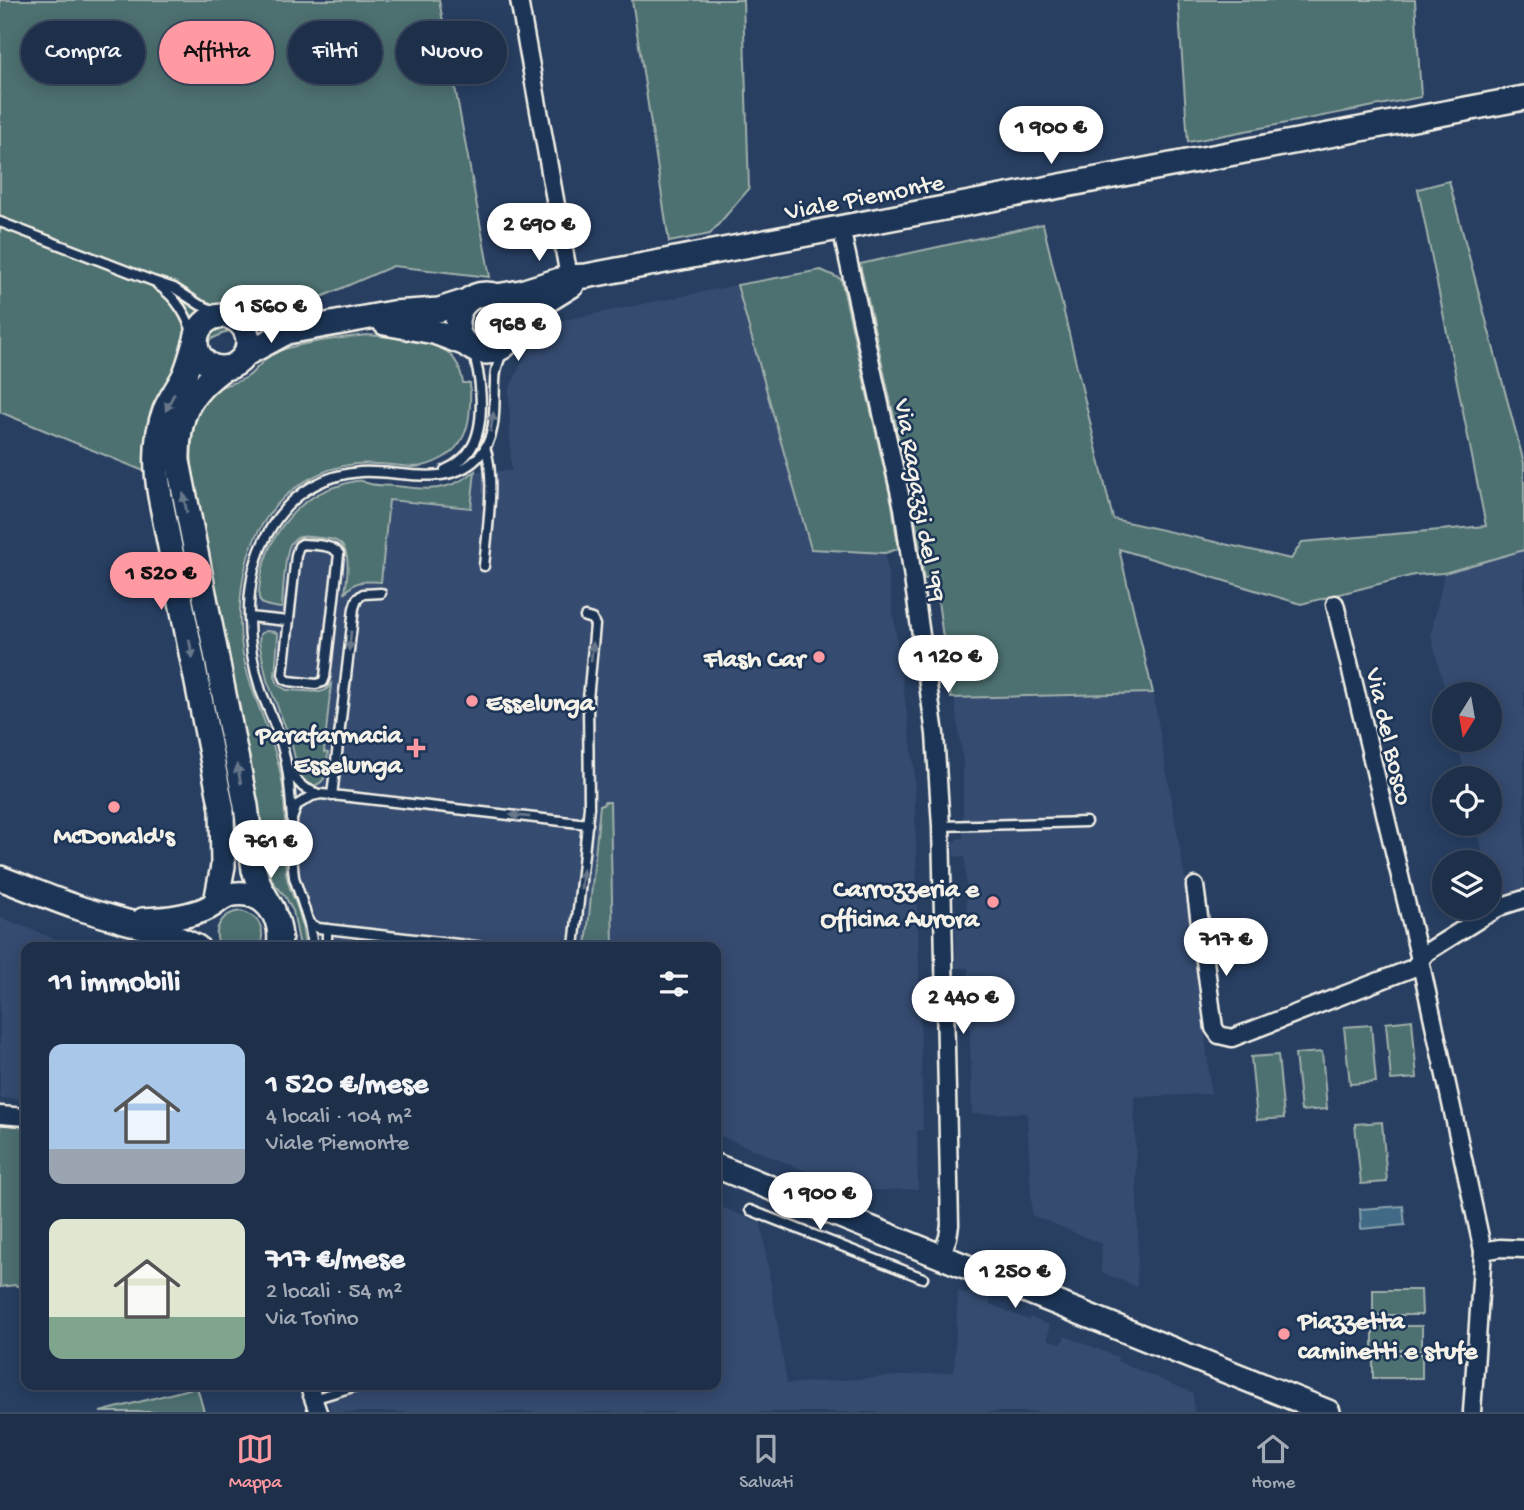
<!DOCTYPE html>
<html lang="it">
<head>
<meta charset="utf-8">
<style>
	body { margin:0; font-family:"Gochi Hand",sans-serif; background:#263751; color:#f1f3f6; height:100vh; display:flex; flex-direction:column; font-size:26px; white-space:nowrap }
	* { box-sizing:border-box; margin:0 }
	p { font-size:23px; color:#a1a9b5 }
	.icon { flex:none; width:38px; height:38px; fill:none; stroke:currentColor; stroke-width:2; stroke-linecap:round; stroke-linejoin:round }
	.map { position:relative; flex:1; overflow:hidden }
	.drawer { position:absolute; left:21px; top:942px; width:700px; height:448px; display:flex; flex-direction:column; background:#1e2f4a; border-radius:14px; box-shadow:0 4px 18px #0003,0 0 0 2px #3c4a62 }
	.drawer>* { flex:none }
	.guide { position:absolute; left:21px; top:21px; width:700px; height:63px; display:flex; gap:14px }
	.needle { width:46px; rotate:191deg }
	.buttons { position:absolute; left:1432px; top:682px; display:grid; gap:14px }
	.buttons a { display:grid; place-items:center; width:70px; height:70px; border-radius:50%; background:#1e2f4a; box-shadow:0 4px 18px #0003,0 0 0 2px #3c4a62; font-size:35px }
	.price { position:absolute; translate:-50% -60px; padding:0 16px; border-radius:24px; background:#fff; color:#222; font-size:23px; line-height:46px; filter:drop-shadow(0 2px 4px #0008) }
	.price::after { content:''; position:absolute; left:50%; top:42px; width:21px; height:16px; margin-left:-10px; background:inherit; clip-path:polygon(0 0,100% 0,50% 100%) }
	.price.selected { background:#ff9aa2; color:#111 }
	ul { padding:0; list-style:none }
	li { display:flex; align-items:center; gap:21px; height:175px; padding:0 28px }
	li span { display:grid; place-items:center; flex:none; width:196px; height:140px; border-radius:14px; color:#555 }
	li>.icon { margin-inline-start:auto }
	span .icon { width:84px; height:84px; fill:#fffc; stroke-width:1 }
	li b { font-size:30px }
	h2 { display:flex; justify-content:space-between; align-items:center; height:84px; padding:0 28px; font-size:30px }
	.chip { padding:0 24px; border-radius:32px; background:#1e2f4a; box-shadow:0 4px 18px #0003,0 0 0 2px #3c4a62; font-size:24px; line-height:63px }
	.chip.selected { background:#ff9aa2; color:#111 }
	.tabs { display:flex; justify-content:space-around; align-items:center; height:98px; border-top:2px solid #3c4a62; background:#1e2f4a; font-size:19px; color:#a1a9b5 }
	.tabs a { display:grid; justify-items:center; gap:4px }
	.tabs .selected { color:#ff9aa2 }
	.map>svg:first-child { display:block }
	.built { fill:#354b6f }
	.green { fill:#4d6f6f; stroke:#a0b0ac; stroke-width:2 }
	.water { fill:#406b86; stroke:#88a1ad; stroke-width:2 }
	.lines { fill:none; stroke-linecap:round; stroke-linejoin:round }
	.lane-casing { stroke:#f4f1e8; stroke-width:13 }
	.street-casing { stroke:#f4f1e8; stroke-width:21 }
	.secondary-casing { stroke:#f4f1e8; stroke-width:28 }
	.lane { stroke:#1d3557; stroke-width:8 }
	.street { stroke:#1d3557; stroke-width:16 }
	.secondary { stroke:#1d3557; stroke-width:23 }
	.oneway { fill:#68778a }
	.poi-dot { fill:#ff9aa2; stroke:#1d3557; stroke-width:2.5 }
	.labels { text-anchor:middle; stroke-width:5; stroke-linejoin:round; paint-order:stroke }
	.street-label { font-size:26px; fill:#f4f1e8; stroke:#1d3557 }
	.poi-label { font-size:26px; font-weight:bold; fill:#f4f1e8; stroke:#1d3557; text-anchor:end }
</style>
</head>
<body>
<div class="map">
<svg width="1524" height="1412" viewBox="0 0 1524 1412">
	<rect width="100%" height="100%" fill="#283f62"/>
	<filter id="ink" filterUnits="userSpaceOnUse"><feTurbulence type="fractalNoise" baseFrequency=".0143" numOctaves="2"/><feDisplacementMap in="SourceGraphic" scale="14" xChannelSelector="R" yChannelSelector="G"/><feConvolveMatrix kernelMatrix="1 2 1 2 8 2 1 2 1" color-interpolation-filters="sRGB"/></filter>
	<g filter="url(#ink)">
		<!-- built -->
		<g class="built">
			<polygon points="737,285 811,549 885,553 914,765 923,1130 917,1130 918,1189 854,1191 716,1134 716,947 613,947 609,802 600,806 586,947 386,947 321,940 300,877 298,859 299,776 291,741 267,680 259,642 258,595 262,571 267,552 280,528 289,518 304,503 315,496 334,487 362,481 369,484 430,490 443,488 456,484 475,471 511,471 509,389 526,354 549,323"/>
			<polygon points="1524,550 1524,895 1492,905 1493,900 1489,884 1489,863 1485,863 1476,824 1489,824 1489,779 1466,779 1457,740 1489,740 1489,695 1446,695 1431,635 1444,573"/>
			<polygon points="1153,693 1186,884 1201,993 1211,1094 1134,1097 1138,1230 1137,1287 1101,1272 1102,1244 1032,1215 1027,1113 972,1114 968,968 956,968 956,961 955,915 967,914 965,857 954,856 953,843 958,838 963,838 963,761 954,698"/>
			<polygon points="0,917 75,947 26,947 26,1099 0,1098"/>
			<polygon points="716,1205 761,1223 787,1384 954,1372 958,1291 967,1294 968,1291 991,1300 990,1304 1029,1320 1030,1317 1049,1325 1048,1339 1062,1344 1065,1336 1118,1357 1117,1361 1193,1393 1194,1412 331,1412 322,1384 716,1384"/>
		</g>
		<!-- green -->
		<g class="green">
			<polygon points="0,0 439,0 490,277 393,266 284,313 241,325 205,342 146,472 0,412"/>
			<polygon points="632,0 743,0 749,189 710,234 669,242"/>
			<polygon points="1178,0 1415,0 1421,97 1188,142"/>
			<polygon points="1449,181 1524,463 1524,550 1444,573 1414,575 1301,604 1119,549 1153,693 951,698 935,578 924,579 913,502 860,264 1043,224 1113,519 1291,559 1302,542 1486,526 1418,189"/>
			<polygon points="821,270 841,279 892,504 898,549 885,553 811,549 737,285"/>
			<path d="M 367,335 C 382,336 397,337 412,340 C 442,346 458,351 463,383 L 470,383 C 471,412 471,442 443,458 C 434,463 424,467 413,467 C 394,466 375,462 355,464 C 320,468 287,488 267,517 C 236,561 233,635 251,685 C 262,717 276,747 282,781 C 288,811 282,841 286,871 C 287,887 296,900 300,916 C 303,926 303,937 306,947 L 300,947 L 293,911 L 285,896 L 273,882 L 267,866 L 258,803 L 193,480 C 190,451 189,407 217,389 C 226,383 238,383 247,377 C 256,371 261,361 271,355 C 290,343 344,338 367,335 Z"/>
			<path d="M 475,471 L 471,508 L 389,500 L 381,582 C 366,581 354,579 345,594 C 347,577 354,546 333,540 C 326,538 318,538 311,537 C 303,536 296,536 291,543 C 284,552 283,595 282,608 C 255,605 257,602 261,577 C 268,535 298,496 341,485 C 347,483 356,480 362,481 C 364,481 365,483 367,483 C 375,486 385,485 394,486 C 426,490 448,493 475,471 Z"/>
			<path d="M 266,631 L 275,632 L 278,635 L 275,676 L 278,685 L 287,690 L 320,692 L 326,690 L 331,684 L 324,752 L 328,753 C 326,769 329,786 309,786 L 300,779 L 291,741 L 267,680 L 259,642 L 260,634 Z"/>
			<polygon points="604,802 610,802 613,947 586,947 600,805 603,805"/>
			<path d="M 241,911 C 259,916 266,929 260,946 L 220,947 C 211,929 222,913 241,911 Z"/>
			<polygon points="1412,1020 1417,1078 1391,1080 1386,1023"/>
			<polygon points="1371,1025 1376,1082 1350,1084 1344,1027"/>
			<polygon points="1322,1052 1327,1109 1301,1111 1295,1054"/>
			<polygon points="1278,1055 1284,1118 1257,1120 1251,1057"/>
			<polygon points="1382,1122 1387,1182 1361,1184 1355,1124"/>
			<polygon points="0,1124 26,1127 26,1289 15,1285 0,1287"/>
			<polygon points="1373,1290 1421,1290 1422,1315 1373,1315"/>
			<rect x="1373" y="1326" width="49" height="24"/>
			<rect x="1373" y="1354" width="49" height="24"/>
			<polygon points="197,1387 204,1412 100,1412"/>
		</g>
		<!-- water -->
		<polygon class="water" points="1403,1206 1405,1225 1361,1229 1360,1209"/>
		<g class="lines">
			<defs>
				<g id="lane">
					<polyline points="0,222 153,281 174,288 200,305 226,315"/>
					<path d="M 158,285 C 178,299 187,316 195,339"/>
					<path d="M 445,470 C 456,465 467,457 473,445 C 486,420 481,374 472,349"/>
					<path d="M 302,544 C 314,545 332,544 339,554 L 325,677 L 323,682 L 316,684 L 289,681 L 285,679 L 283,674 L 296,555 L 299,546 Z"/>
					<path d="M 484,566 C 487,535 496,474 485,448"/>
					<polyline points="249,617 288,621"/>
					<polyline points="290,773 303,787 318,794"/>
					<polyline points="332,796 354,608 357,599 363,594 381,593"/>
					<path d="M 292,819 C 290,794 289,770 282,746 C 277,727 268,709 261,691 C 252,664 248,635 249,607 C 251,541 288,478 360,472 C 399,469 450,491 481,454 C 500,430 492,398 496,371 C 498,362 502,354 504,346"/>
					<polyline points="941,826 1086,822"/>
					<polyline points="309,923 318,928 327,929 484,947"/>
					<polyline points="327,929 327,947"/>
					<polyline points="313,947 309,923 294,877 292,856 292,819 297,805 312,796 321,794 341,796 588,824"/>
					<polyline points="574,947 589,807 588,699 595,625 592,619 585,617"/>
					<polyline points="750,1210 923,1278"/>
					<polyline points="313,1399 356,1386"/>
				</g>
				<g id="street">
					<polyline points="519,0 569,277"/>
					<polyline points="841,228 903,508 935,734 941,826 950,1225 948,1237 941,1257"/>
					<polyline points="1335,604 1420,960 1483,1251"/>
					<polyline points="1195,886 1214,1028 1219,1035 1232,1038 1413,968 1427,952 1481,918 1502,906 1524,899"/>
					<polyline points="0,1115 26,1117"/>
					<polyline points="308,1384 318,1412"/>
					<polyline points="1472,1412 1483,1251 1500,1248 1524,1249"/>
				</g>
				<g id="secondary">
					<circle cx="486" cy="323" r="29"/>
					<polyline points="497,296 521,292 569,277 586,276 1524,98"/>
					<circle cx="222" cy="342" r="26"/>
					<polyline points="385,323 434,332 466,344"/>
					<polyline points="514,331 538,306 572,285"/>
					<path d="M 196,340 C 192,352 189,365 184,376 C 178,388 170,398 165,410 C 154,438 155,467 160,496 L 222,809 L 223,866 L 216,902"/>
					<polyline points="246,354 287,332 392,313 439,310 467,301"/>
					<path d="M 224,368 C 188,394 177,416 178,461 L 246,806 L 254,870 L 260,887 L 273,910"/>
					<path d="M 0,878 C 27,888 54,900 82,909 C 121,921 160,929 197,947"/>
					<path d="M 143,920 C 157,919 171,919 186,915 C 194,913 204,911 211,906 C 217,902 222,897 229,895 C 263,887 284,916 279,947"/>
					<polyline points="716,1166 1328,1412"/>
				</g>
			</defs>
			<!-- lane casing -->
			<use href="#lane" class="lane-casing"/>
			<!-- street casing -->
			<use href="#street" class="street-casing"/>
			<!-- secondary casing -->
			<use href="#secondary" class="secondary-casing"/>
			<!-- lane -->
			<use href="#lane" class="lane"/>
			<!-- street -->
			<use href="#street" class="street"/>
			<!-- secondary -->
			<use href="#secondary" class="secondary"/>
		</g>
		<!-- one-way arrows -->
		<defs><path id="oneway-solid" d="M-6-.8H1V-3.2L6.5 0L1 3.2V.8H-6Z" transform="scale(1.75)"/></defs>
		<g class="oneway">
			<use href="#oneway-solid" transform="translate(170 402) rotate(116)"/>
			<use href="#oneway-solid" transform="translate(492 422) rotate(-81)"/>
			<use href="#oneway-solid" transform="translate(185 503) rotate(-101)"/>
			<use href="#oneway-solid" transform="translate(350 641) rotate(96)"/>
			<use href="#oneway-solid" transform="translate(191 649) rotate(79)"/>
			<use href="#oneway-solid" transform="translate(592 652) rotate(-84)"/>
			<use href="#oneway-solid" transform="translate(239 774) rotate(-101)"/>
			<use href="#oneway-solid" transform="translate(520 816) rotate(-174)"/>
			<use href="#oneway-solid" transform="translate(582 879) rotate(-84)"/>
		</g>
	</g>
	<!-- markers -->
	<g class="poi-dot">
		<circle cx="819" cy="657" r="7"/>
		<circle cx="472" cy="701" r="7"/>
		<path d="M412.5 737.5h7v7h7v7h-7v7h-7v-7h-7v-7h7z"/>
		<circle cx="114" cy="807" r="7"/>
		<circle cx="993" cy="902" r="7"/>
		<circle cx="1284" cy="1334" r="7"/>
	</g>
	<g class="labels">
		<!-- street labels -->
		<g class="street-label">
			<text transform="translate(864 195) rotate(-11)" y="9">Viale Piemonte</text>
			<text transform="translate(922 500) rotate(80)" y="9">Via Ragazzi del '99</text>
			<text transform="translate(1391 736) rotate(77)" y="9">Via del Bosco</text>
		</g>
		<!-- poi labels -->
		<g class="poi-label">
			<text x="805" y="666">Flash Car</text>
			<text x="486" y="710" text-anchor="start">Esselunga</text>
			<text x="402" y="742">Parafarmacia<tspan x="402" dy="30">Esselunga</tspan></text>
			<text x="114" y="843" text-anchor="middle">McDonald's</text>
			<text x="979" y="896">Carrozzeria e<tspan x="979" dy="30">Officina Aurora</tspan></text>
			<text x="1298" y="1328" text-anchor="start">Piazzetta<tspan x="1298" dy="30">caminetti e stufe</tspan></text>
		</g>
	</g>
</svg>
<div class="buttons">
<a><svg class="needle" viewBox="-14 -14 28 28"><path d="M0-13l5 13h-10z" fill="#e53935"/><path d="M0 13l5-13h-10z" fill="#a1a9b5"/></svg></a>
<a><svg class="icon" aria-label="locate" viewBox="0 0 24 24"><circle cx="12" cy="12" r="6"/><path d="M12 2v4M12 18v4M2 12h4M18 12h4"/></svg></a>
<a><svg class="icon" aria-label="layers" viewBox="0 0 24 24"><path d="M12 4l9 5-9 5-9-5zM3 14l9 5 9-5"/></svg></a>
</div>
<b class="price" style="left:1051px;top:166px">1 900 €</b>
<b class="price" style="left:539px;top:263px">2 690 €</b>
<b class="price" style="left:271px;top:345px">1 560 €</b>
<b class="price" style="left:518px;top:363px">968 €</b>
<b class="price selected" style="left:161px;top:612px">1 520 €</b>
<b class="price" style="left:948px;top:695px">1 120 €</b>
<b class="price" style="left:271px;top:880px">761 €</b>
<b class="price" style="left:1226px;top:978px">717 €</b>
<b class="price" style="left:963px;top:1036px">2 440 €</b>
<b class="price" style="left:820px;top:1232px">1 900 €</b>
<b class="price" style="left:1015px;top:1310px">1 250 €</b>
<div class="guide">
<a class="chip">Compra</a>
<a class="chip selected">Affitta</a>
<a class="chip">Filtri</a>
<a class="chip">Nuovo</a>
</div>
<section class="drawer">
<h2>11 immobili<svg class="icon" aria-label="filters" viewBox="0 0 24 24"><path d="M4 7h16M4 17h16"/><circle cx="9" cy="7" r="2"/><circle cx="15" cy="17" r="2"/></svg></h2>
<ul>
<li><span style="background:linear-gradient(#a9c7e8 75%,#9aa5b1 0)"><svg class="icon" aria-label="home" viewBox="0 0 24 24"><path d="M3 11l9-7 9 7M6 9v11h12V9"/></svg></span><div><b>1 520 €/mese</b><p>4 locali · 104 m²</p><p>Viale Piemonte</p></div></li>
<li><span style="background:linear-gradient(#dfe7d0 70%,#7fa58c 0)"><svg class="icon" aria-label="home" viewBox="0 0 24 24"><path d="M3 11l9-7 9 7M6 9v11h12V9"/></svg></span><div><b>717 €/mese</b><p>2 locali · 54 m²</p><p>Via Torino</p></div></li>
</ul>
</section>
</div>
<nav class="tabs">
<a class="selected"><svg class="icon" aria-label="map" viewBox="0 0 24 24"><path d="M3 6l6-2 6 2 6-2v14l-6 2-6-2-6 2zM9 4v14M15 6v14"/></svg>Mappa</a>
<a><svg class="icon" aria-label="saved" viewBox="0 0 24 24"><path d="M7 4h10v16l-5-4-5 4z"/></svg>Salvati</a>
<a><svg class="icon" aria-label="home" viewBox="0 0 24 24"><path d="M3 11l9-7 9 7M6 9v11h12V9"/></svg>Home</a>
</nav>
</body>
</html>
